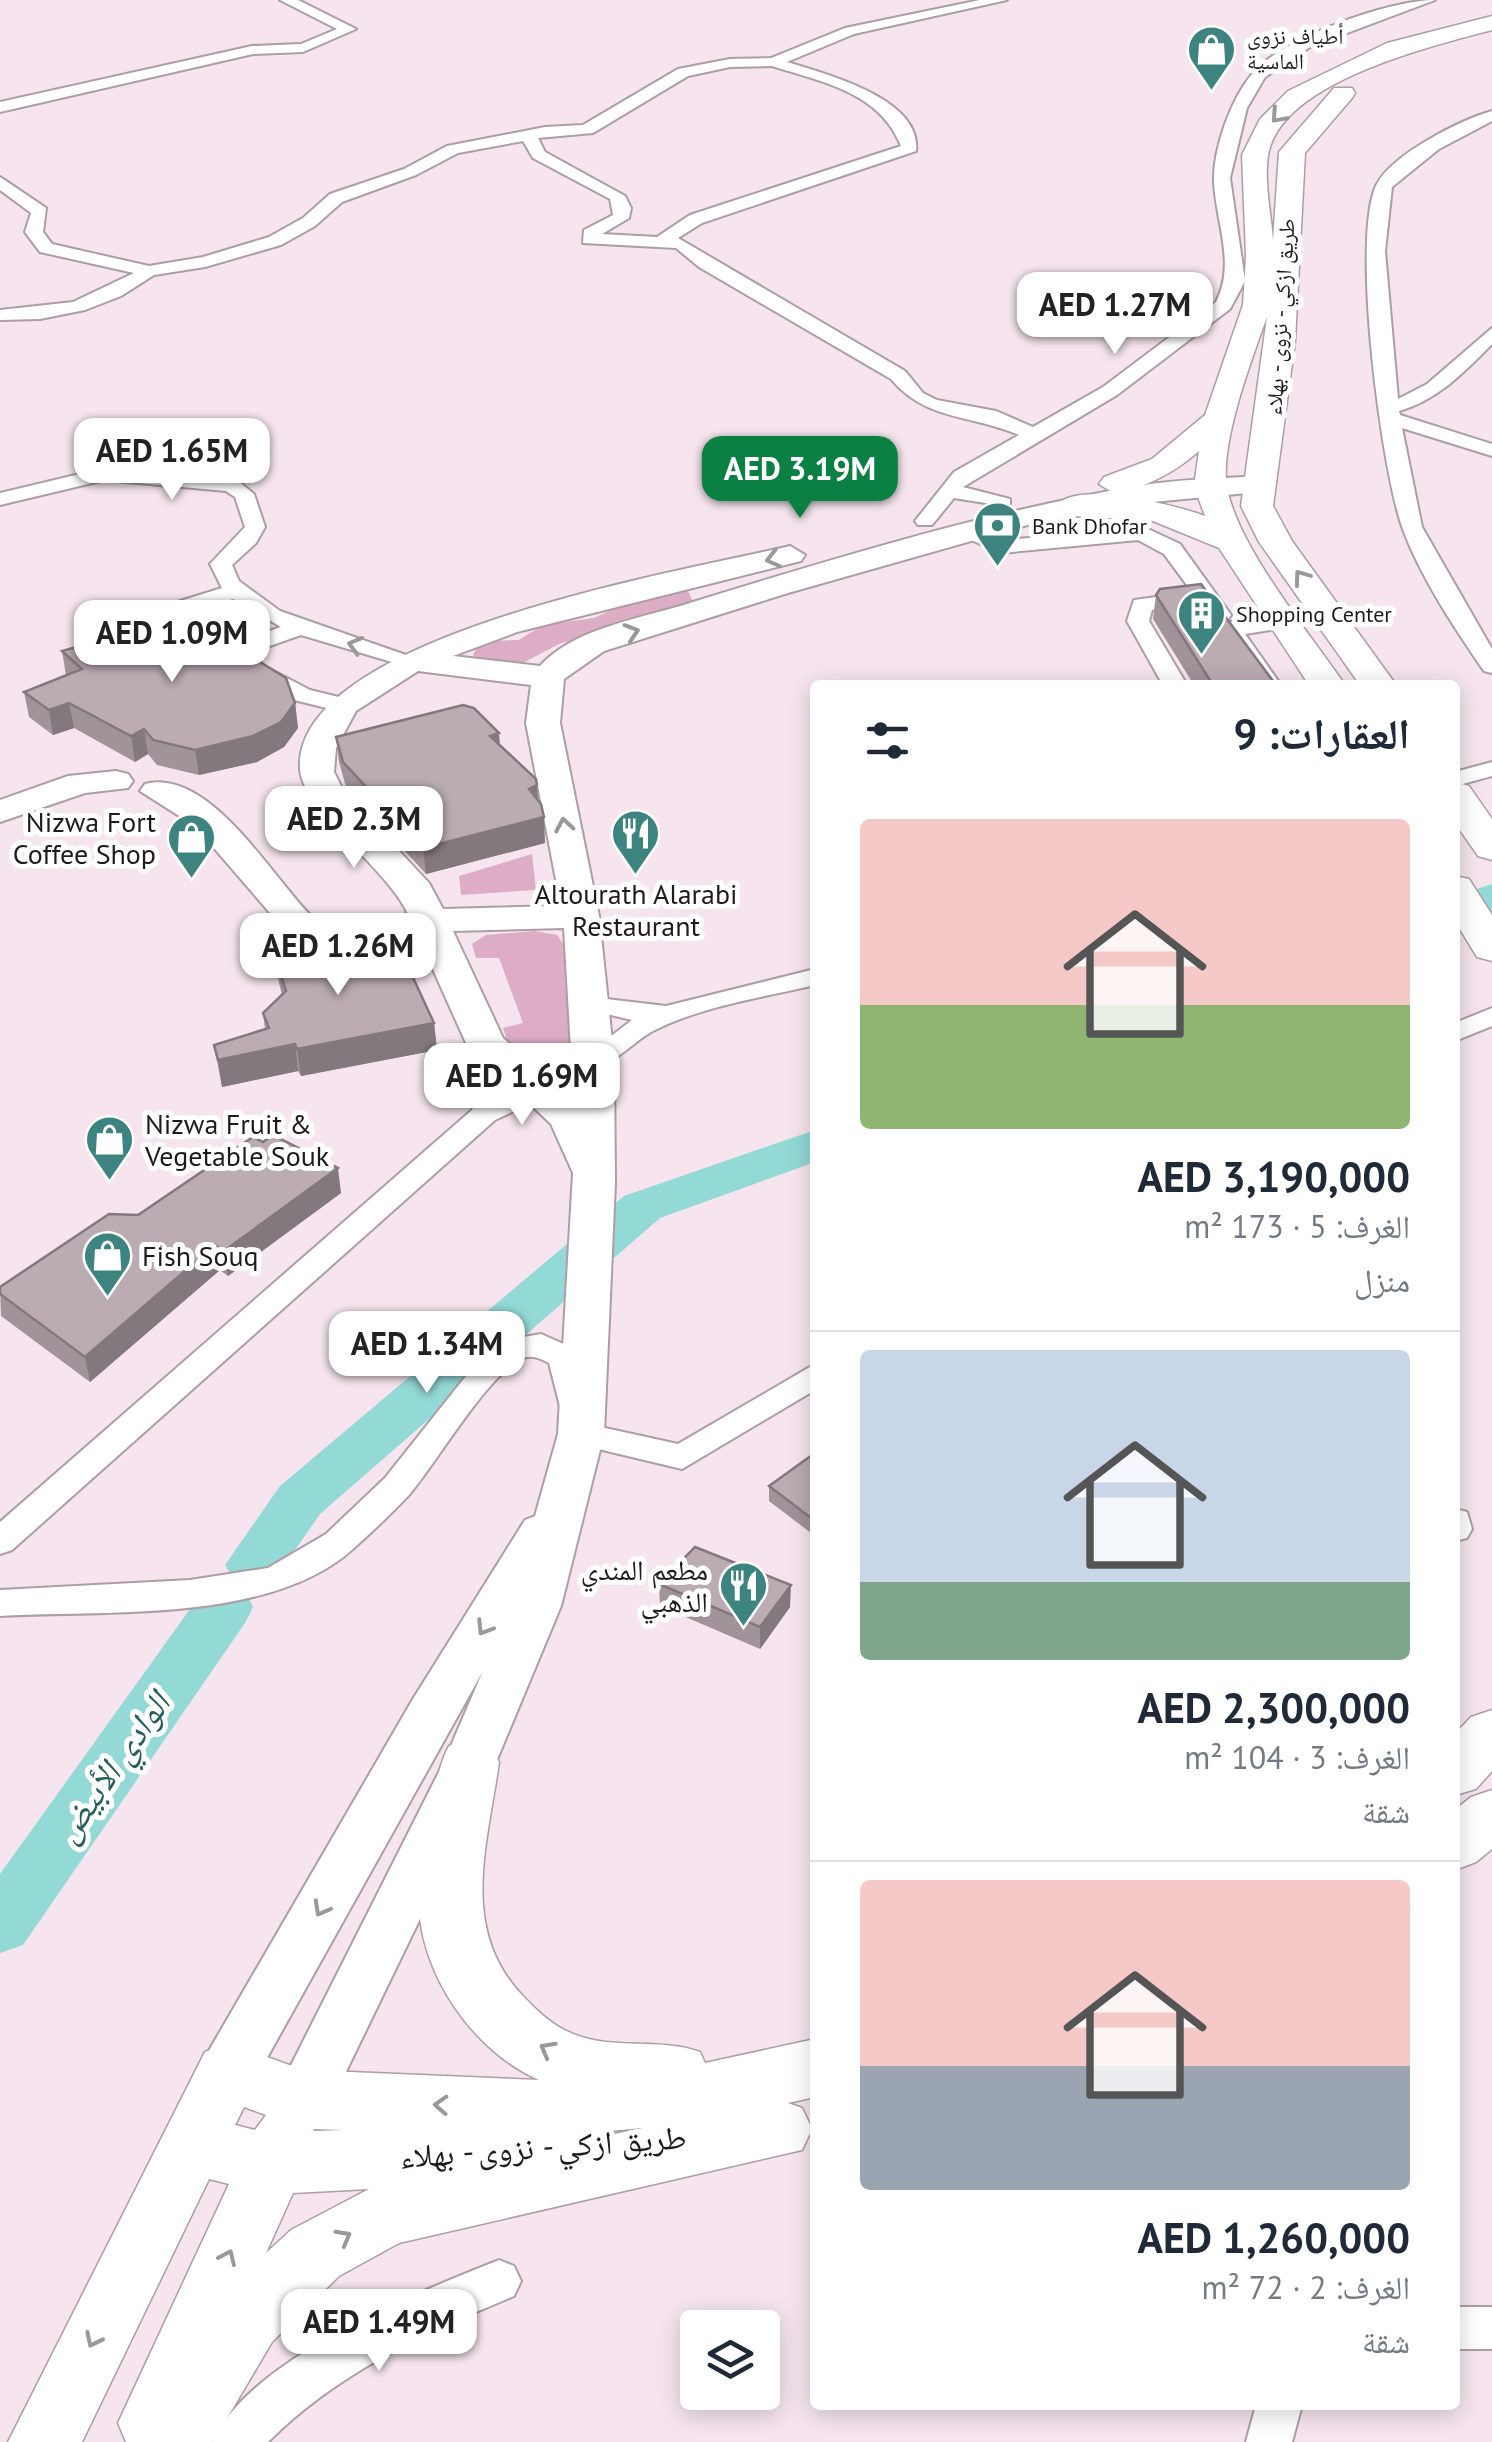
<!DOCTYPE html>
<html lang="ar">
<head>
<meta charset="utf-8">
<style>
	body { margin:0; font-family:"PT Sans","Noto Naskh Arabic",sans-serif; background:#f6f6f7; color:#1f2937; direction:rtl; height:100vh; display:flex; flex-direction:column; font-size:38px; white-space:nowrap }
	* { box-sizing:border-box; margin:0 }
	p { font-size:32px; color:#747a83 }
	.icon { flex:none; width:55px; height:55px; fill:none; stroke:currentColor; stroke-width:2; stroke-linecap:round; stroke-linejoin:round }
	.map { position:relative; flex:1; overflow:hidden; direction:ltr }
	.details { position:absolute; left:810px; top:680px; width:650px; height:1730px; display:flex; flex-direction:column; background:#fff; border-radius:10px; box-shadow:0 5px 25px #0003; direction:rtl }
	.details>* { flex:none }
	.buttons { position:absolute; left:680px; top:2310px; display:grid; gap:20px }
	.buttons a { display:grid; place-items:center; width:100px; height:100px; border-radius:10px; background:#fff; box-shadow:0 5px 25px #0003; font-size:50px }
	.price { position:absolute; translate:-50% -85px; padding:0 22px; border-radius:20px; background:#fff; color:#222; font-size:32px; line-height:65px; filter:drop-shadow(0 2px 5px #0008) }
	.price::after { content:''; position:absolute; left:50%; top:60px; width:30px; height:22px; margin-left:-15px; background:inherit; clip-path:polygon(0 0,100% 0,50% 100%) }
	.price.active { background:#0b8043; color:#fff }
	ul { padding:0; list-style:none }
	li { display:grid; align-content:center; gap:20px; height:530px; padding:0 50px }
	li+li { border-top:2px solid #e0e1e3 }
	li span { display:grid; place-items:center; height:310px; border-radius:10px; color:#555 }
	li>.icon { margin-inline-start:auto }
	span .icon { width:180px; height:180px; fill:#fffc; stroke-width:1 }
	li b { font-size:42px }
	h2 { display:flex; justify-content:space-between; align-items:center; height:120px; padding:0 50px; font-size:42px }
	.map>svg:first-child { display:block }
	.green { fill:#ddadc5 }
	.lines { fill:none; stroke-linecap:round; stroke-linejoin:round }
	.river { fill:#93d9d5; fill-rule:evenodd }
	.street-casing { stroke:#ad9da5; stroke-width:4 }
	.secondary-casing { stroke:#ad9da5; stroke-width:4 }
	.primary-casing { stroke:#ad9da5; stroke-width:3 }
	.street { fill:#fff; fill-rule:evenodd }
	.secondary { fill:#fff; fill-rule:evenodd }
	.primary { fill:#fff; fill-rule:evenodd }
	.wall { fill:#a1939a }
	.shaded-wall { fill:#83787d }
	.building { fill:#bbabb3; stroke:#83787d; stroke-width:2.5 }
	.oneway { stroke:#9b9899 }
	.labels { text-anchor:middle; stroke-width:10; stroke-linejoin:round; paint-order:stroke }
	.far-poi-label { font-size:22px; fill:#201a1d; stroke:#fff; text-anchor:start }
	.far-street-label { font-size:22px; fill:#201a1d; stroke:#fff }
	.poi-label { font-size:28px; fill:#201a1d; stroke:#fff; text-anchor:end }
	.near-street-label { font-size:32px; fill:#201a1d; stroke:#fff }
	.near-water-label { font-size:35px; font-style:italic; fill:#255f5c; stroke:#fff }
</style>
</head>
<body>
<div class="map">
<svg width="1492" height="2442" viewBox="0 0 1492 2442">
	<rect width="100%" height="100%" fill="#f6e5ee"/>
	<!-- green -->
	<g class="green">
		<polygon points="688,591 693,602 586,639 561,643 521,664 498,666 473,656 476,648 489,641 519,640 543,625 594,618 619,606"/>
		<polygon points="532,854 536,890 461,895 459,876"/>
		<polygon points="535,931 557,935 567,949 571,1065 543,1073 512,1056 503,1028 523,1023 499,958 476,958 472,944 486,935"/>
	</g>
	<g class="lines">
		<!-- river -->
		<g class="river">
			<polygon points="1492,884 1492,912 1455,924 1455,896"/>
			<polygon points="815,1130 815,1162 660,1218 320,1514 274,1580 254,1586 234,1580 225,1565 280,1486 624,1196"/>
			<polygon points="224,1585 245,1591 253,1607 245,1623 23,1945 0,1953 0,1874 203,1591"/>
		</g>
		<defs>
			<g id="street">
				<polygon points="280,0 298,0 356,29 303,52 253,54 0,112 0,102 252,46 301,44 337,29"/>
				<path d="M 980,0 L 1007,0 L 854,34 L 787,62 C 825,74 922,98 916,151 L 702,223 L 678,238 L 905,371 L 923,393 L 937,400 L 996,411 L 1033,427 L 1103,387 L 1216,302 C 1236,264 1216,223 1214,182 C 1213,149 1231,99 1252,74 C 1281,38 1390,0 1435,0 L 1310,47 L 1265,77 L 1247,108 L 1230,178 L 1245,281 L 1230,309 L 1117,395 L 963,487 L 1010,499 L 1010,507 L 954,498 L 932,525 L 918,525 L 915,521 L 954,472 L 1019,435 C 970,414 926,421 891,379 L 699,267 L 676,248 L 583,243 L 584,230 L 613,215 L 610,199 L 533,158 L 523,141 L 458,153 L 416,175 L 342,202 L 315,226 L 281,245 L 205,267 L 154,275 L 121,296 L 85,310 L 40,319 L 0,320 L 0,310 L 73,302 L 134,273 L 40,252 L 25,232 L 31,213 L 0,190 L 0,177 L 46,208 L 43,232 L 52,244 L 149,266 L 203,257 L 269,237 L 303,218 L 330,194 L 404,169 L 447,146 L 545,127 L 583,125 L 678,69 L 730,59 L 771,58 L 845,28 ZM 772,66 C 822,82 880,92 901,146 L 690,215 L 657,237 L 602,234 L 629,218 L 631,208 L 625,196 L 545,152 L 538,138 L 593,133 L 688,76 L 730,67 Z"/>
				<path d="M 1492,111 L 1492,121 L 1439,149 L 1392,187 L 1385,251 L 1398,399 L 1427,384 L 1492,328 L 1492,344 C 1464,372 1438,400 1399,411 L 1400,415 L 1492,444 L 1492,456 L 1402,428 L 1422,527 L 1492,649 L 1492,673 L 1484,671 C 1454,627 1423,581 1404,532 C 1382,476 1350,234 1377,184 C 1393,154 1460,120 1492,111 Z"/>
				<polygon points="105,468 238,481 254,494 265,527 256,543 232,565 239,581 280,611 423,661 412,668 301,635 230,660 222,658 222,648 281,627 233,599 186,614 214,632 214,642 198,642 161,617 161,607 222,588 210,564 245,527 235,497 226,491 105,480 0,505 0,493"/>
				<polygon points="969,526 1004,540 1148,529 1180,544 1231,615 1228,620 1212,620 1200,603 1152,610 1149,621 1187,685 1163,685 1127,621 1134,600 1192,592 1164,554 1138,540 1001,553 962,536 962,528"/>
				<polygon points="1288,614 1299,621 1296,626 1245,634 1281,685 1257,685 1220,629 1231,622"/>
				<polygon points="258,663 310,690 351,700 355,705 343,712 294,700 250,675 247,670"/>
				<polygon points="1492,762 1492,776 1455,786 1455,772"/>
				<path d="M 815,969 L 815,985 C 760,998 701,1006 651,1032 C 630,1044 608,1072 584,1066 L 580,1060 L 632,1020 L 581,1008 L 577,1002 L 581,996 L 666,1006 Z"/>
				<polygon points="1492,1008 1492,1026 1455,1041 1455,1023"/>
				<polygon points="486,1035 500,1043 508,1092 536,1081 550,1090 546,1096 495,1120 12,1550 0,1554 0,1522 472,1110 480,1092 472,1043"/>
				<path d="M 541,1334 L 575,1349 L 580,1357 L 596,1426 L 678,1444 L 815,1364 L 815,1390 L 682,1469 L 569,1442 L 549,1363 C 540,1358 531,1354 521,1359 C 486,1377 437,1462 409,1495 C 392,1513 373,1531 354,1548 C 271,1624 106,1610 0,1616 L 0,1590 L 190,1580 L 268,1568 L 326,1534 L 385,1478 L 474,1366 L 501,1341 Z"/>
				<polygon points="1455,1509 1467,1512 1472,1529 1467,1538 1455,1541"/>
				<path d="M 499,2260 L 514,2266 L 521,2281 L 514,2296 C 425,2333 338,2372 268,2442 L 213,2442 C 248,2359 419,2292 499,2260 Z"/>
				<rect x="1455" y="2307" width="37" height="42"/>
				<polygon points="1256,2405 1302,2405 1292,2442 1246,2442"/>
			</g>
			<g id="secondary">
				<path d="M 1259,476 L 1269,479 L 1273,485 L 1269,491 L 1142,503 L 1031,524 L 788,593 L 604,651 L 564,679 L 560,723 L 599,916 L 614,1060 L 615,1183 L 604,1434 L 561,1606 L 496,1762 L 324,2117 L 303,2125 L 282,2117 L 274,2099 L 444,1762 L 483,1671 L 249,2090 L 228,2098 L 207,2090 L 199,2072 L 207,2054 L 413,1699 L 525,1520 L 535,1516 L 558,1434 L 573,1173 L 551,1124 L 466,1043 L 417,934 L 358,945 L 295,942 L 195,826 L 140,791 L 145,784 C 212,767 275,884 318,923 L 358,923 L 408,914 C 389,870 302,809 300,769 C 293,635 690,570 790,546 L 805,555 L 801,561 L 517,632 L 453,656 L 540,666 C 575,627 645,618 693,602 C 839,557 987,512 1137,486 C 1177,479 1219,479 1259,476 ZM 418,671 L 531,685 L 526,723 L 561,906 L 443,909 L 429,883 L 344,792 L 334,772 L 336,748 L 356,711 ZM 564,928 L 574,1102 L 503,1038 L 453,931 Z"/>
				<polygon points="116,771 128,774 133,781 128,788 85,793 0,822 0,800 68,776"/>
			</g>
			<g id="primary">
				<path d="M 1492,16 L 1492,30 C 1432,46 1279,82 1268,156 C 1264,181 1271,214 1273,240 L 1279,152 L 1334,88 L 1352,88 L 1355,93 L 1352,98 L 1305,153 L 1295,341 L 1273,506 L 1292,541 L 1396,685 L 1360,685 L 1259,542 L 1241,506 L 1267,317 C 1252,358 1219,445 1227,488 C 1238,547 1310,634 1345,685 L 1309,685 L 1219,548 L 1153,521 L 1073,516 L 1057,506 C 1075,479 1178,506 1205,516 L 1194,486 L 1199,451 C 1174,473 1148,486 1115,494 L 1099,484 L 1104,477 L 1152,459 L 1205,415 L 1243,305 L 1246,256 L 1242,155 L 1260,119 L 1288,91 L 1387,43 Z"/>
				<polygon points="1455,782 1469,786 1492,819 1492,860 1478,856 1455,823"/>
				<polygon points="1455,876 1469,879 1492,915 1492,961 1477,957 1455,921"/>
				<polygon points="1492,1710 1492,1771 1476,1789 1455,1795 1455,1734 1471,1717"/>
				<path d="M 470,1739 L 491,1746 L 499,1762 C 488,1843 458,1929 523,1996 C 536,2010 553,2026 571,2033 C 611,2051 659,2037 700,2052 L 705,2063 L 815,2039 L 815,2097 L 788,2103 L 802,2108 L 812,2129 L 802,2150 L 399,2243 L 339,2276 L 272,2342 L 213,2442 L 126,2442 L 118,2423 L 229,2184 L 209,2179 L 82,2442 L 8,2442 L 205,2052 L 228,2043 L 303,2070 L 539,2080 C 474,2052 420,1974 419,1903 C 419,1875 425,1847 430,1819 C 435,1794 437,1768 449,1746 ZM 244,2107 L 266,2115 L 255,2130 L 235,2125 ZM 643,2128 L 610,2135 L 609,2131 ZM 313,2129 L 344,2130 L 314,2131 ZM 369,2189 L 291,2230 L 266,2253 L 293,2193 Z"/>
				<polygon points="1492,1790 1492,1849 1476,1862 1455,1870 1455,1810 1471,1797"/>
			</g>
		</defs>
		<!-- street casing -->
		<use href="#street" class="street-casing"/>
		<!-- secondary casing -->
		<use href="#secondary" class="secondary-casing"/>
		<!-- primary casing -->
		<use href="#primary" class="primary-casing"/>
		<!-- street -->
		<use href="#street" class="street"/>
		<!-- secondary -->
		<use href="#secondary" class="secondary"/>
		<!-- primary -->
		<use href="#primary" class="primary"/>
	</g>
	<!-- wall -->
	<g class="wall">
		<polygon points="1156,595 1276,685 1194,685 1153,619"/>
		<polygon points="137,623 295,703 298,728 284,747 257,762 199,775 157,765 148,754 135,762 74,728 53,735 29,717 24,692 66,676 62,651 138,629"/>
		<polygon points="336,737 500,745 538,801 545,843 426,874 346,787 339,762"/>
		<polygon points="275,957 434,1023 437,1050 301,1076 298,1071 222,1087 214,1045 265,1029 263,1013 282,995 279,983"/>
		<polygon points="341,1193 228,1276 220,1270 90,1382 1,1316 0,1287 138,1215"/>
		<polygon points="815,1453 815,1536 769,1501 769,1486"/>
		<polygon points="659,1584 790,1607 760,1649 660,1606"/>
	</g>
	<!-- shaded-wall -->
	<g class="shaded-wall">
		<polygon points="69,703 74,728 53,735 49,710"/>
		<polygon points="295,703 298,728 284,747 257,762 199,775 195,750"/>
		<polygon points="144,729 148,754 135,762 131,736"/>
		<polygon points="499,733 501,759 490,736"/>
		<polygon points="537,785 539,810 529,789"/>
		<polygon points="544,817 545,843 426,874 423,848"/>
		<polygon points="434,1023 437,1050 301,1076 297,1049"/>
		<polygon points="295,1044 298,1071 222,1087 218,1060"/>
		<polygon points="338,1168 341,1193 228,1276 224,1251"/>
		<polygon points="215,1245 220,1270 90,1382 85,1357"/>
		<polygon points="791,1585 790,1607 760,1649 760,1627"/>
	</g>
	<!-- building -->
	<g class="building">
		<polygon points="1201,584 1276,685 1213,685 1156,595 1160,589"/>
		<polygon points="179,612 286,678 295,703 281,722 253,736 195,750 153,740 144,729 131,736 69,703 49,710 24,692 82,669 62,651 142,628 137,623"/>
		<polygon points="463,705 474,708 499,733 490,736 536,779 537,785 529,789 541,804 544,817 423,848 343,762 336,737"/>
		<polygon points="392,932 434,1023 297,1049 295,1044 218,1060 214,1045 269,1028 263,1013 286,991 275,957"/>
		<polygon points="273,1135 338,1168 224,1251 215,1245 85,1357 0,1294 0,1287 109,1214 138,1215 253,1137 263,1142"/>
		<polygon points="815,1453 815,1521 769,1486"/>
		<polygon points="695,1547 791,1585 760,1627 659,1584"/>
	</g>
	<!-- one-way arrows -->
	<defs><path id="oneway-chevron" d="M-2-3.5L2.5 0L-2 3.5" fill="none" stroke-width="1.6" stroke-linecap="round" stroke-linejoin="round" transform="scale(2.5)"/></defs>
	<g class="oneway">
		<use href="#oneway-chevron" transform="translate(1278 116) rotate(132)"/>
		<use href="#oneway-chevron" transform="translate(773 559) rotate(166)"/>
		<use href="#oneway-chevron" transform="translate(1301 577) rotate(-126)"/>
		<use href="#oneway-chevron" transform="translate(632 632) rotate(-18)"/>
		<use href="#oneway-chevron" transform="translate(355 645) rotate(-164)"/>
		<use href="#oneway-chevron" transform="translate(564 825) rotate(-100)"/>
		<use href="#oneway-chevron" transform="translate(484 1628) rotate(122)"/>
		<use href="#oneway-chevron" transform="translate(321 1909) rotate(119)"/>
		<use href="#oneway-chevron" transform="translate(547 2049) rotate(-151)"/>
		<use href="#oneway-chevron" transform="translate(441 2105) rotate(-177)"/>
		<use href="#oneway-chevron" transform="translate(344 2237) rotate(-29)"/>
		<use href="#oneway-chevron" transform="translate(228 2257) rotate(-66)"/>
		<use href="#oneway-chevron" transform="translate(93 2340) rotate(116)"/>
	</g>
	<!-- icons -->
	<defs>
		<symbol id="shop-pin" viewBox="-11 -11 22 30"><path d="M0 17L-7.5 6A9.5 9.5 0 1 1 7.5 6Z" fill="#3d8481" stroke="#fff"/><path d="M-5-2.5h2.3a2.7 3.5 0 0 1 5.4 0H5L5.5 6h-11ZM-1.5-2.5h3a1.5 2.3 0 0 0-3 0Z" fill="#fff"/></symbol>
		<symbol id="bank-pin" viewBox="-11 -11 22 30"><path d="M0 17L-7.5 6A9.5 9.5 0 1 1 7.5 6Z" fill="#3d8481" stroke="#fff"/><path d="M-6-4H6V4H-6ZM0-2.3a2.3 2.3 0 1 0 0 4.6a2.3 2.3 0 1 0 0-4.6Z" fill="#fff"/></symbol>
		<symbol id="building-pin" viewBox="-11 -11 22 30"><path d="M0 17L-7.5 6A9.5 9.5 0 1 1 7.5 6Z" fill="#3d8481" stroke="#fff"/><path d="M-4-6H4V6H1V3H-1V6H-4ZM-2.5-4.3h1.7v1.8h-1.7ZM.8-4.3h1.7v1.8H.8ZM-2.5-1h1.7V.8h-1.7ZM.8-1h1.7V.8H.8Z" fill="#fff"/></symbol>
		<symbol id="restaurant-pin" viewBox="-11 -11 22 30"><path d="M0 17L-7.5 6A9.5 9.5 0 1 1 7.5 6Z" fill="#3d8481" stroke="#fff"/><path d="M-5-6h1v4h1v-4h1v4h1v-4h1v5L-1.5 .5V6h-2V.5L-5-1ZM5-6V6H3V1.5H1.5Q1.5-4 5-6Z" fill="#fff"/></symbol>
	</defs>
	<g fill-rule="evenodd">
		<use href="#shop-pin" x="1184" y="22" width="55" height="75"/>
		<use href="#bank-pin" x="970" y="498" width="55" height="75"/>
		<use href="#building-pin" x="1174" y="586" width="55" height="75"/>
		<use href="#restaurant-pin" x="608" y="806" width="55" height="75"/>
		<use href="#shop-pin" x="164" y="810" width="55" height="75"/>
		<use href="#shop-pin" x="82" y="1112" width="55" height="75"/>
		<use href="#shop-pin" x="80" y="1228" width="55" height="75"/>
		<use href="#restaurant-pin" x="716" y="1558" width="55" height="75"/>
	</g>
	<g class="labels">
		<!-- far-poi labels -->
		<g class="far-poi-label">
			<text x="1247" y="44">أطياف نزوى<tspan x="1247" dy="25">الماسية</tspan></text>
			<text x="1032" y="534">Bank Dhofar</text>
			<text x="1236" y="622">Shopping Center</text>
		</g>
		<!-- far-street labels -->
		<g class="far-street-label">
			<text transform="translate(1280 317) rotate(-86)" y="8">طريق ازكي - نزوى - بهلاء</text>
		</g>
		<!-- poi labels -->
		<g class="poi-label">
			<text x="156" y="832">Nizwa Fort<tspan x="156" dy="32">Coffee Shop</tspan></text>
			<text x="636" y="904" text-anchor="middle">Altourath Alarabi<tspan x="636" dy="32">Restaurant</tspan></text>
			<text x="145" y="1134" text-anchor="start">Nizwa Fruit &amp;<tspan x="145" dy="32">Vegetable Souk</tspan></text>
			<text x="142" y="1266" text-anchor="start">Fish Souq</text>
			<text x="708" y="1580">مطعم المندي<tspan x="708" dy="32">الذهبي</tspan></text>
		</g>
		<!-- near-street labels -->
		<g class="near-street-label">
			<text transform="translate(543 2147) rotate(-4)" y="11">طريق ازكي - نزوى - بهلاء</text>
		</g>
		<!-- near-water labels -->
		<g class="near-water-label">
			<text transform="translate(112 1767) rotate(-55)" y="12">الوادي الأبيض</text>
		</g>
	</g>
</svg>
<div class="buttons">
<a><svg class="icon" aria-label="layers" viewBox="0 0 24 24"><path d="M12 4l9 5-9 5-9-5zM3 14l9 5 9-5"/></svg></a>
</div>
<b class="price" style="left:1115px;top:357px">AED 1.27M</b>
<b class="price" style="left:172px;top:503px">AED 1.65M</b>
<b class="price active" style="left:800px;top:521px">AED 3.19M</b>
<b class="price" style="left:172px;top:685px">AED 1.09M</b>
<b class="price" style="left:354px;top:871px">AED 2.3M</b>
<b class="price" style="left:338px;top:998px">AED 1.26M</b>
<b class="price" style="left:522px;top:1128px">AED 1.69M</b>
<b class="price" style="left:427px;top:1396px">AED 1.34M</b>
<b class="price" style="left:379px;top:2374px">AED 1.49M</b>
<section class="details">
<h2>العقارات: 9<svg class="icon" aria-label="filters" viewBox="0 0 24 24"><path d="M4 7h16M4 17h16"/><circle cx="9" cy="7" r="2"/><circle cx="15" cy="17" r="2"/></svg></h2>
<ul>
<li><span style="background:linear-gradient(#f6c9c9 60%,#8fb573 0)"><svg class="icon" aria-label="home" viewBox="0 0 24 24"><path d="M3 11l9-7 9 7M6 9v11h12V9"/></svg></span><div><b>AED 3,190,000</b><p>الغرف: 5 · 173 m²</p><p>منزل</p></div></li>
<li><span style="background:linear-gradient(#c9d6e8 75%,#7fa58c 0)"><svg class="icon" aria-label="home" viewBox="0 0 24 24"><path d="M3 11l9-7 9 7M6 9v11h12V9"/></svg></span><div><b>AED 2,300,000</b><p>الغرف: 3 · 104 m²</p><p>شقة</p></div></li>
<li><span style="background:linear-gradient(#f6c9c9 60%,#9aa5b1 0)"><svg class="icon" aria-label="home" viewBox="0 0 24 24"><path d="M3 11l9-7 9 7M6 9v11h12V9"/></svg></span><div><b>AED 1,260,000</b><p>الغرف: 2 · 72 m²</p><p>شقة</p></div></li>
</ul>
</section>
</div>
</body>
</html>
